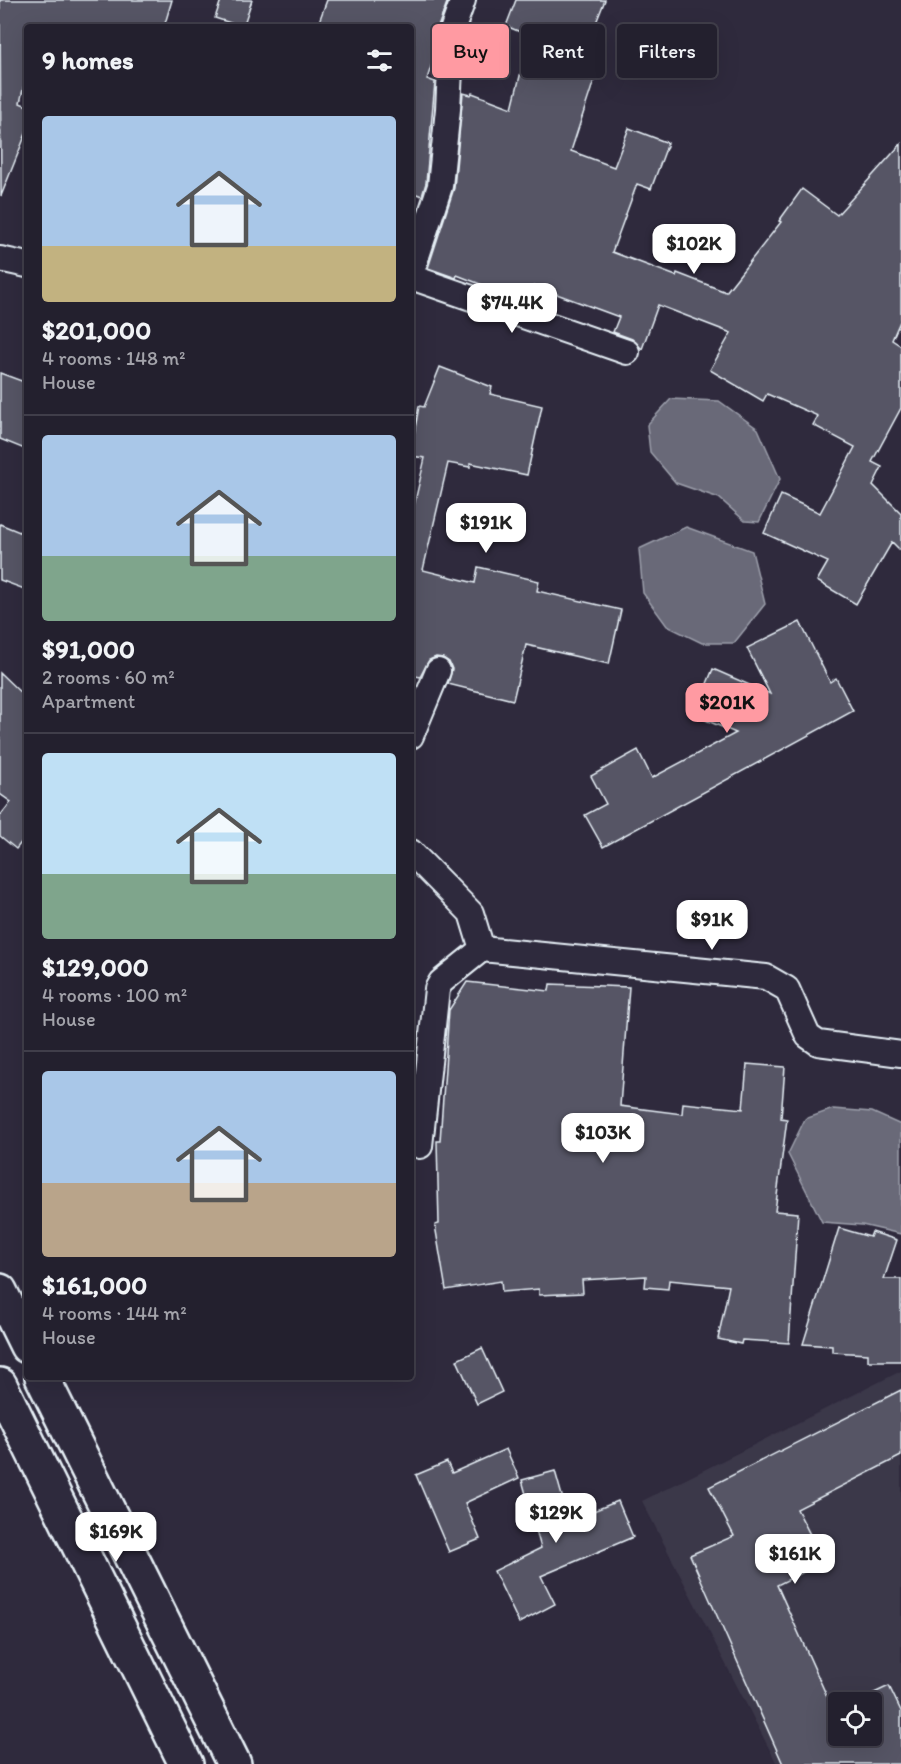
<!DOCTYPE html>
<html lang="en">
<head>
<meta charset="utf-8">
<style>
	body { margin:0; font-family:Itim,sans-serif; background:#2b2836; color:#f1f3f6; height:100vh; display:flex; flex-direction:column; font-size:22px; white-space:nowrap }
	* { box-sizing:border-box; margin:0 }
	p { font-size:20px; color:#a3a3aa }
	.icon { flex:none; width:33px; height:33px; fill:none; stroke:currentColor; stroke-width:2; stroke-linecap:round; stroke-linejoin:round }
	.map { position:relative; flex:1; overflow:hidden }
	.side { position:absolute; left:24px; top:24px; width:390px; height:1356px; display:flex; flex-direction:column; background:#23202e; border-radius:6px; box-shadow:0 6px 24px #0002,0 0 0 2px #403e4a }
	.side>* { flex:none }
	.banner { position:absolute; left:432px; top:24px; width:378px; height:54px; display:flex; gap:12px }
	.controls { position:absolute; left:828px; top:1692px; display:grid; gap:12px }
	.controls a { display:grid; place-items:center; width:54px; height:54px; border-radius:6px; background:#23202e; box-shadow:0 6px 24px #0002,0 0 0 2px #403e4a; font-size:30px }
	.price { position:absolute; translate:-50% -51px; padding:0 14px; border-radius:12px; background:#fff; color:#222; font-size:20px; line-height:39px; filter:drop-shadow(0 2px 3px #0008) }
	.price::after { content:''; position:absolute; left:50%; top:36px; width:18px; height:14px; margin-left:-9px; background:inherit; clip-path:polygon(0 0,100% 0,50% 100%) }
	.price.selected { background:#ff9aa2; color:#111 }
	ul { padding:0; list-style:none }
	li { display:grid; align-content:center; gap:12px; height:318px; padding:0 18px }
	li+li { border-top:2px solid #403e4a }
	li span { display:grid; place-items:center; height:186px; border-radius:6px; color:#555 }
	li>.icon { margin-inline-start:auto }
	span .icon { width:108px; height:108px; fill:#fffc; stroke-width:1 }
	li b { font-size:26px }
	h2 { display:flex; justify-content:space-between; align-items:center; height:72px; padding:0 18px; font-size:26px }
	.chip { padding:0 21px; border-radius:6px; background:#23202e; box-shadow:0 6px 24px #0002,0 0 0 2px #403e4a; font-size:21px; line-height:54px }
	.chip.selected { background:#ff9aa2; color:#111 }
	.map>svg:first-child { display:block }
	.built { fill:#3b3749; fill-rule:evenodd }
	.water { fill:#696978; stroke:#9c9fab; stroke-width:1.5 }
	.building { fill:#575565; stroke:#e8f1f8; stroke-width:1.5 }
	.lines { fill:none; stroke-linecap:round; stroke-linejoin:round }
	.minor-casing { stroke:#e8f1f8; stroke-width:28 }
	.secondary-casing { stroke:#e8f1f8; stroke-width:38 }
	.minor { stroke:#2f2a3d; stroke-width:24 }
	.secondary { stroke:#2f2a3d; stroke-width:33 }
</style>
</head>
<body>
<div class="map">
<svg width="901" height="1764" viewBox="0 0 901 1764">
	<rect width="100%" height="100%" fill="#2f2a3d"/>
	<filter id="ink" filterUnits="userSpaceOnUse"><feTurbulence type="fractalNoise" baseFrequency=".0167" numOctaves="2"/><feDisplacementMap in="SourceGraphic" scale="12" xChannelSelector="R" yChannelSelector="G"/><feConvolveMatrix kernelMatrix="1 2 1 2 8 2 1 2 1" color-interpolation-filters="sRGB"/></filter>
	<g filter="url(#ink)">
		<!-- built -->
		<path class="built" d="M 901,1371 L 901,1764 L 777,1764 L 642,1501 ZM 838,1702 L 872,1702 L 872,1736 L 838,1736 Z"/>
		<!-- water -->
		<g class="water">
			<polygon points="671,399 719,401 758,429 780,479 759,522 745,521 719,498 676,483 650,452 647,425"/>
			<polygon points="686,527 752,551 765,604 734,643 702,643 667,626 643,593 639,549"/>
			<polygon points="833,1109 872,1112 901,1125 901,1234 862,1225 822,1222 788,1154 805,1119"/>
		</g>
		<!-- building -->
		<g class="building">
			<polygon points="0,0 172,0 164,27 27,27 27,71 20,103 27,106 27,131 1,196"/>
			<polygon points="221,0 252,0 243,27 215,18"/>
			<polygon points="327,0 448,0 438,27 437,48 427,79 435,82 426,183 422,196 411,192 411,27 317,27"/>
			<polygon points="516,0 605,0 582,58 599,65 571,151 614,167 629,128 668,143 651,189 637,184 612,252 676,276 677,273 726,292 781,222 779,221 802,189 837,215 901,144 901,319 892,340 901,346 901,408 872,462 882,467 873,485 901,513 901,551 892,542 856,604 817,581 828,562 764,533 781,495 820,513 855,447 813,425 818,416 767,394 763,401 710,370 731,333 658,305 642,349 632,339 613,332 619,317 535,286 529,303 457,275 456,278 428,268 454,188 463,93 471,95 472,93 512,108 530,36 506,26"/>
			<polygon points="440,367 492,387 490,394 542,406 527,475 470,463 470,467 448,463 423,570 475,583 478,567 539,581 537,591 621,610 609,664 526,645 513,700 448,684 452,669 449,662 443,658 436,657 429,660 420,677 411,675 411,519 425,458 411,456 411,452 419,406 424,407"/>
			<polygon points="0,373 27,383 27,450 0,439"/>
			<polygon points="0,524 27,535 27,590 0,580"/>
			<polygon points="800,622 830,682 836,678 853,711 603,847 585,815 606,804 591,776 638,750 652,778 736,733 694,715 713,669 770,694 747,648"/>
			<polygon points="0,673 27,699 27,835 16,849 0,836 0,816 11,802 0,794"/>
			<polygon points="467,982 549,991 550,984 629,987 620,1106 682,1114 683,1103 743,1109 747,1064 785,1067 781,1118 787,1119 775,1211 798,1213 789,1343 742,1340 741,1344 718,1339 729,1286 669,1280 668,1289 645,1287 646,1276 582,1280 583,1293 539,1295 539,1289 502,1292 501,1281 446,1290 435,1225 439,1224 437,1141 440,1141 449,1010"/>
			<polygon points="839,1228 870,1237 872,1232 897,1240 884,1279 901,1279 901,1361 868,1361 868,1354 832,1352 832,1346 803,1344"/>
			<polygon points="482,1348 502,1392 477,1404 457,1360"/>
			<polygon points="901,1390 901,1456 797,1509 824,1562 777,1585 834,1712 838,1710 838,1736 872,1736 872,1702 855,1702 889,1686 901,1711 901,1764 783,1764 690,1555 734,1536 709,1487"/>
			<polygon points="506,1449 519,1478 465,1503 480,1539 449,1552 416,1475 447,1462 452,1473"/>
			<polygon points="555,1471 569,1521 618,1501 633,1537 541,1576 555,1604 519,1623 494,1571 541,1548 522,1480"/>
		</g>
		<g class="lines">
			<defs>
				<g id="minor">
					<polyline points="0,259 27,265"/>
					<polyline points="411,274 440,186 448,109 452,31 463,0"/>
					<polyline points="411,277 627,352"/>
					<polyline points="411,736 438,671"/>
					<polyline points="411,852 471,913 482,949"/>
					<polyline points="420,1146 437,989 441,982 482,949 766,977 787,989 808,1036 818,1043 901,1054"/>
				</g>
				<g id="secondary">
					<polyline points="0,1291 27,1346"/>
					<polyline points="42,1377 234,1764"/>
					<polyline points="0,1385 186,1764"/>
				</g>
			</defs>
			<!-- minor casing -->
			<use href="#minor" class="minor-casing"/>
			<!-- secondary casing -->
			<use href="#secondary" class="secondary-casing"/>
			<!-- minor -->
			<use href="#minor" class="minor"/>
			<!-- secondary -->
			<use href="#secondary" class="secondary"/>
		</g>
	</g>
</svg>
<div class="controls">
<a><svg class="icon" aria-label="locate" viewBox="0 0 24 24"><circle cx="12" cy="12" r="6"/><path d="M12 2v4M12 18v4M2 12h4M18 12h4"/></svg></a>
</div>
<b class="price" style="left:694px;top:275px">$102K</b>
<b class="price" style="left:512px;top:334px">$74.4K</b>
<b class="price" style="left:486px;top:554px">$191K</b>
<b class="price selected" style="left:727px;top:734px">$201K</b>
<b class="price" style="left:712px;top:951px">$91K</b>
<b class="price" style="left:603px;top:1164px">$103K</b>
<b class="price" style="left:556px;top:1544px">$129K</b>
<b class="price" style="left:116px;top:1563px">$169K</b>
<b class="price" style="left:795px;top:1585px">$161K</b>
<div class="banner">
<a class="chip selected">Buy</a>
<a class="chip">Rent</a>
<a class="chip">Filters</a>
</div>
<section class="side">
<h2>9 homes<svg class="icon" aria-label="filters" viewBox="0 0 24 24"><path d="M4 7h16M4 17h16"/><circle cx="9" cy="7" r="2"/><circle cx="15" cy="17" r="2"/></svg></h2>
<ul>
<li><span style="background:linear-gradient(#a9c7e8 70%,#c2b280 0)"><svg class="icon" aria-label="home" viewBox="0 0 24 24"><path d="M3 11l9-7 9 7M6 9v11h12V9"/></svg></span><div><b>$201,000</b><p>4 rooms · 148 m²</p><p>House</p></div></li>
<li><span style="background:linear-gradient(#a9c7e8 65%,#7fa58c 0)"><svg class="icon" aria-label="home" viewBox="0 0 24 24"><path d="M3 11l9-7 9 7M6 9v11h12V9"/></svg></span><div><b>$91,000</b><p>2 rooms · 60 m²</p><p>Apartment</p></div></li>
<li><span style="background:linear-gradient(#bfe0f5 65%,#7fa58c 0)"><svg class="icon" aria-label="home" viewBox="0 0 24 24"><path d="M3 11l9-7 9 7M6 9v11h12V9"/></svg></span><div><b>$129,000</b><p>4 rooms · 100 m²</p><p>House</p></div></li>
<li><span style="background:linear-gradient(#a9c7e8 60%,#b9a48a 0)"><svg class="icon" aria-label="home" viewBox="0 0 24 24"><path d="M3 11l9-7 9 7M6 9v11h12V9"/></svg></span><div><b>$161,000</b><p>4 rooms · 144 m²</p><p>House</p></div></li>
</ul>
</section>
</div>
</body>
</html>
